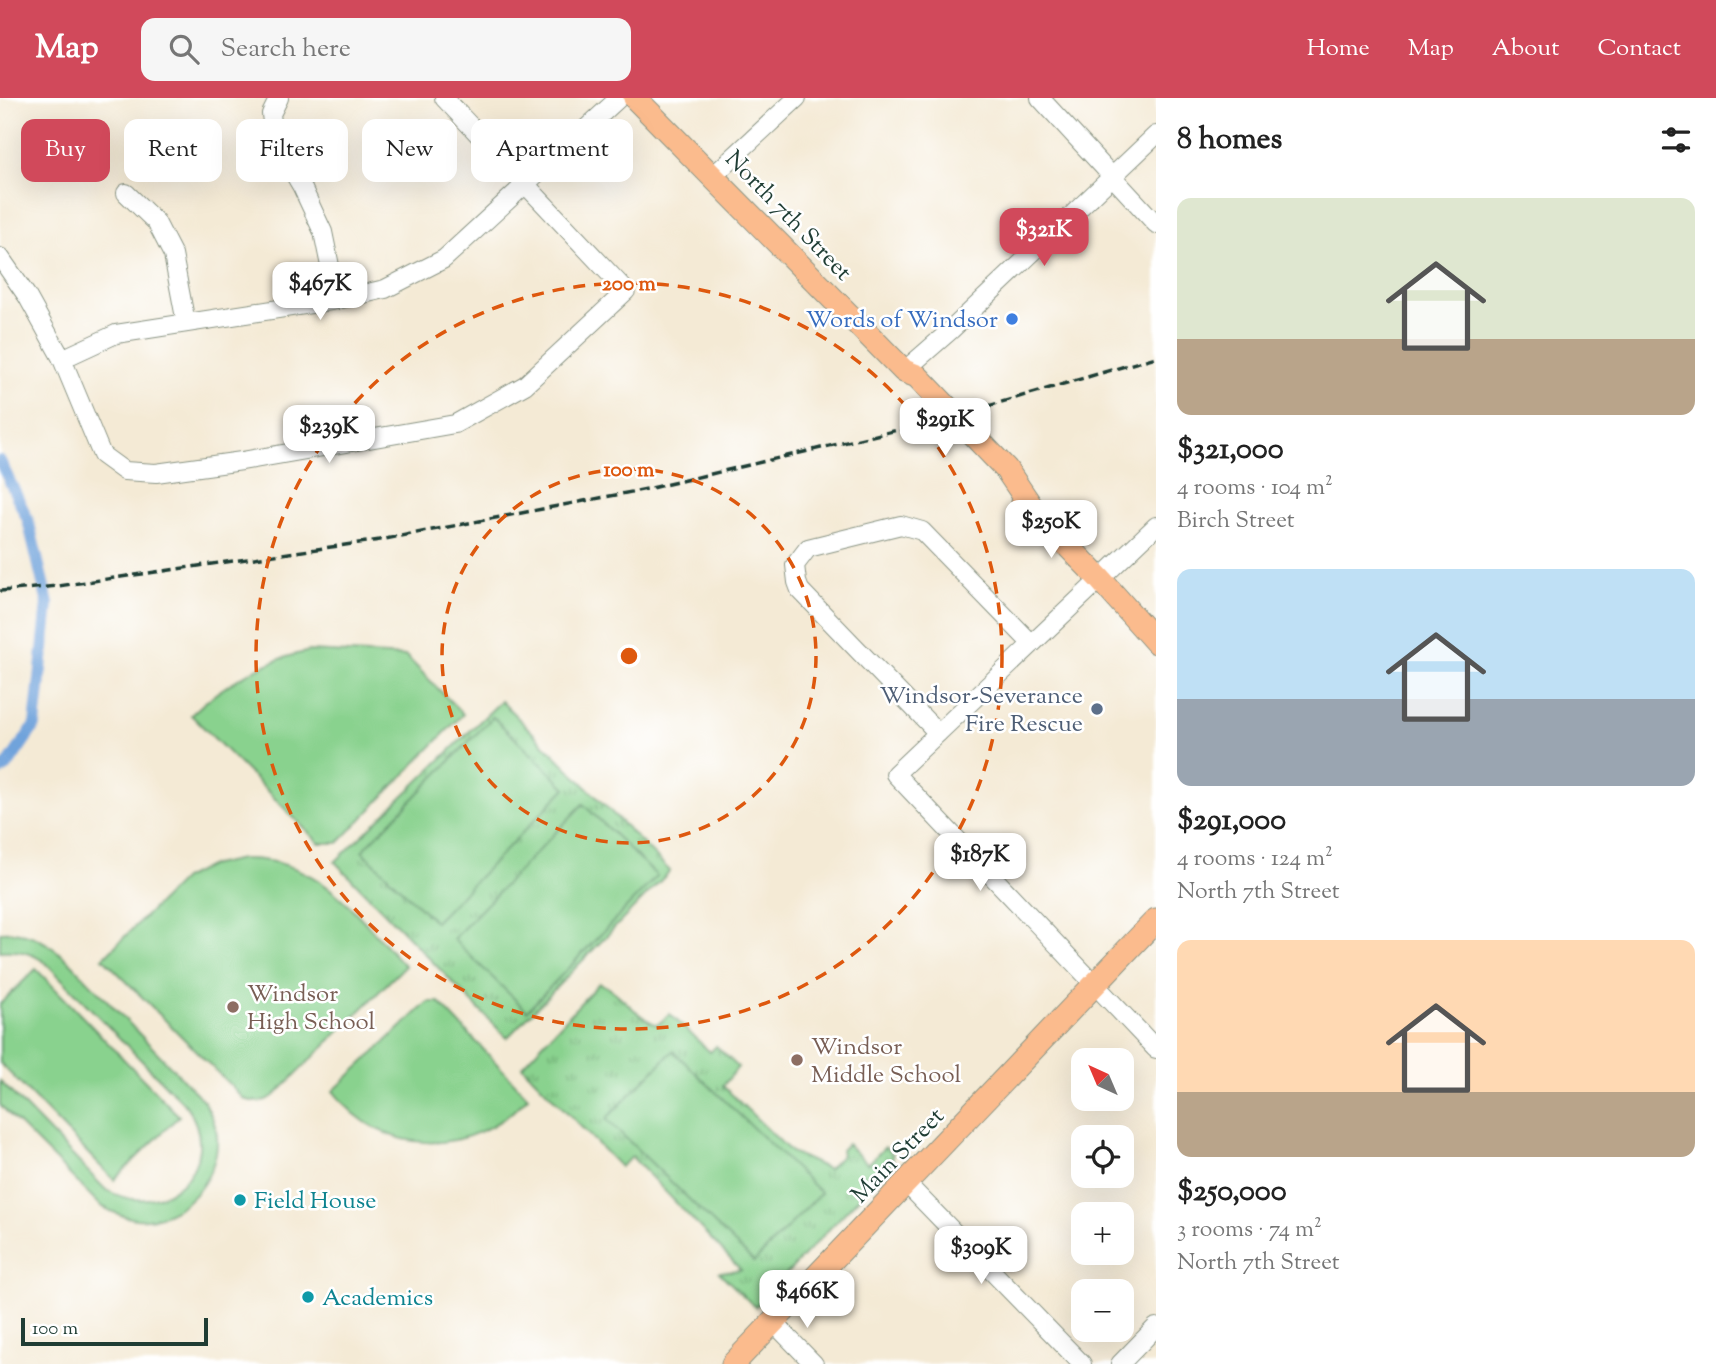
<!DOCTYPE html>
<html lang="en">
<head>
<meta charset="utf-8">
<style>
	body { margin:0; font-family:"Sorts Mill Goudy",serif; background:#f6f6f6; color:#222; height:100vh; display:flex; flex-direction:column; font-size:26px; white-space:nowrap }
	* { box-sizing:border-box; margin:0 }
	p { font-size:23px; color:#767676 }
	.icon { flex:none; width:38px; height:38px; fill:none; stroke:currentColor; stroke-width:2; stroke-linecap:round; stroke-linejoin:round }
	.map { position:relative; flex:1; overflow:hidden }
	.panel { display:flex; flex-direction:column; background:#fff; width:560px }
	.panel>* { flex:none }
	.hud { position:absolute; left:21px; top:21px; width:665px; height:63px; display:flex; gap:14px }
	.needle { width:46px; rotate:316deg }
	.fabs { position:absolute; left:1071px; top:950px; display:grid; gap:14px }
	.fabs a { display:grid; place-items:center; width:63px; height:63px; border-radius:14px; background:#fff; box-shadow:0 7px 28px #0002; font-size:35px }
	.scale { position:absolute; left:21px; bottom:18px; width:187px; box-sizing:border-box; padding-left:7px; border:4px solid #1f3d34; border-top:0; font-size:19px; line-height:24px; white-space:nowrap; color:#1f3d34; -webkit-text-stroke:5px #fff; paint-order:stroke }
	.price { position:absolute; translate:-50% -60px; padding:0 16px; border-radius:14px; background:#fff; color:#222; font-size:23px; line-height:46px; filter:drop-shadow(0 2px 4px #0008) }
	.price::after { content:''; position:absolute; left:50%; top:42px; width:21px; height:16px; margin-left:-10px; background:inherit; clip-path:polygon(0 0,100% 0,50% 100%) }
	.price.current { background:#d1495b; color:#fff }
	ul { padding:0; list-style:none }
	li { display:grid; align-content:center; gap:14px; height:371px; padding:0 21px }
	li span { display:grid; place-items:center; height:217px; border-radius:14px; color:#555 }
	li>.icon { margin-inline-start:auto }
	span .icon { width:126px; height:126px; fill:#fffc; stroke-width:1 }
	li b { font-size:30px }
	h2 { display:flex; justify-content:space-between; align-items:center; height:84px; padding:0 21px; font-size:30px }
	.pill { padding:0 24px; border-radius:14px; background:#fff; box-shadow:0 7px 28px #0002; font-size:24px; line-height:63px }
	.pill.current { background:#d1495b; color:#fff }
	header { display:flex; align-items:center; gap:42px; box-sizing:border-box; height:98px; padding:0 35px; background:#d1495b; color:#fff }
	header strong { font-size:33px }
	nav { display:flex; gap:38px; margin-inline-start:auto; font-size:24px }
	.search { width:490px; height:63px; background:#f6f6f6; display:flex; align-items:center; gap:18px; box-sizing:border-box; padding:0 24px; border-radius:14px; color:#767676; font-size:26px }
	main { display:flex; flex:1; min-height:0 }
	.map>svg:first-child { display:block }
	.grass { fill:url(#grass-tufts); stroke:#548861; stroke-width:2 }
	.garden { fill:#89d28e; stroke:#548861; stroke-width:2 }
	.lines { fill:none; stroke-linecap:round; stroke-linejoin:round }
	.canal { stroke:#70a3db; stroke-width:12 }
	.minor-casing { stroke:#8a9484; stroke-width:20 }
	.major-casing { stroke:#8a9484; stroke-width:25 }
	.minor { stroke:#fff; stroke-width:18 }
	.major { stroke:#fbbb8d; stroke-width:23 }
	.rail { stroke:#1f3d34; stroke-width:3.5; stroke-dasharray:10 5; stroke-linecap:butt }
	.ring { fill:none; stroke:#de580e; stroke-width:3.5; stroke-dasharray:12 9 }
	.shop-dot { fill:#3f7fe0; stroke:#fff; stroke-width:2.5 }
	.service-dot { fill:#5c6f8a; stroke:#fff; stroke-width:2.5 }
	.education-dot { fill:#8d6e63; stroke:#fff; stroke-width:2.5 }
	.culture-dot { fill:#0f9aa8; stroke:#fff; stroke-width:2.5 }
	.labels { text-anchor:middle; stroke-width:5; stroke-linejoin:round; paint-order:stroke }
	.street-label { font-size:24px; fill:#1f3d34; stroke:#fff }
	.shop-label { font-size:24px; fill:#366cbe; stroke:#fff; text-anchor:end }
	.service-label { font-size:24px; fill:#4e5e75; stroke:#fff; text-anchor:end }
	.education-label { font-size:24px; fill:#785e54; stroke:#fff; text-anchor:start }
	.culture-label { font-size:24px; fill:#0d838f; stroke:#fff; text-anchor:start }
	.centre { fill:#de580e; stroke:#fff; stroke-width:3.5 }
	.ring-label { font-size:21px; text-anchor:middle; font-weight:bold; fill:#de580e; stroke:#fff; stroke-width:5; stroke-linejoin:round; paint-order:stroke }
</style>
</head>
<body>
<header>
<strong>Map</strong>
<div class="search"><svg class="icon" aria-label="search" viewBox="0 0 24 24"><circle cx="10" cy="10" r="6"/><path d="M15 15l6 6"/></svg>Search here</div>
<nav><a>Home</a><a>Map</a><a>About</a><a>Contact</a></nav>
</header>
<main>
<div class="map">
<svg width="1156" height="1266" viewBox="0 0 1156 1266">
	<defs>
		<pattern id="grass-tufts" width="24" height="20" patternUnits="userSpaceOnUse" patternTransform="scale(1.75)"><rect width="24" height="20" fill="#89d28e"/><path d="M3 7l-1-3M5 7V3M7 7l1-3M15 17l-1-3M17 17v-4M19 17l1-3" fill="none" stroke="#6fac75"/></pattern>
	</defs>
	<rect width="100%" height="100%" fill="#fff"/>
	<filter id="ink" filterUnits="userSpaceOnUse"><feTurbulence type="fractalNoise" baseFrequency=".0143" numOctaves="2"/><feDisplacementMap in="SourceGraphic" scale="14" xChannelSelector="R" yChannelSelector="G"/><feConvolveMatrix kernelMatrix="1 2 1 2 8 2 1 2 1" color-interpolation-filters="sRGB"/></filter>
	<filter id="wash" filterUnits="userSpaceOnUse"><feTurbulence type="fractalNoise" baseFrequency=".00686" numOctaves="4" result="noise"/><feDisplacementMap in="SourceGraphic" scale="28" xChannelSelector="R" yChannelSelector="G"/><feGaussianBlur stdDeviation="1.57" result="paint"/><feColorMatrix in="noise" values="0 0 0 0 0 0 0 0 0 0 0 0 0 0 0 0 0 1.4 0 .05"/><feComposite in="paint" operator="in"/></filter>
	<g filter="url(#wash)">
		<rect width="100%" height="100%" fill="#f4ead5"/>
		<!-- grass -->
		<g class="grass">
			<polygon points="501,603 670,773 507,940 335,764"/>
			<path d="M 599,885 C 622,894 634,918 657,927 L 670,916 L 710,954 L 716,948 L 738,969 L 723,988 L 791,1054 L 828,1071 L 842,1057 L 841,1052 L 847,1046 L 868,1066 L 885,1049 L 893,1056 L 893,1064 L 755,1209 L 719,1174 L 741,1172 L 632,1059 L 620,1069 L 522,968 Z"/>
		</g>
		<!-- garden -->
		<g class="garden">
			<path d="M 310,553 L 406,558 L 463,616 L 338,745 L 319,745 L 191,617 C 222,586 267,561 310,553 Z"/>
			<polygon points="493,619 566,690 435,824 362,753"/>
			<polygon points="583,706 657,778 527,913 453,841"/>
			<path d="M 241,761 C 321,759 355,816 405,868 L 274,998 C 264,1004 256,1006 244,1001 L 103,860 L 183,781 L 209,768 Z"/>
			<path d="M 0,834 C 31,832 49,845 71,865 L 204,1003 C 210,1015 216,1025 217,1038 C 220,1081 180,1125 136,1121 C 123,1119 112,1114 101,1108 L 0,1007 L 0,983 L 105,1091 C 164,1126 226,1066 187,1009 L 46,865 C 31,854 19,852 0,853 Z"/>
			<polygon points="36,871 179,1018 114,1082 0,965 0,906"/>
			<path d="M 428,904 L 439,904 L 528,999 C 472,1060 384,1061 333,993 Z"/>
			<polygon points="673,953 821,1095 754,1164 606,1021"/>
		</g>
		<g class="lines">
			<!-- canal -->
			<polyline class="canal" points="0,363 28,422 48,506 35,627 7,668 0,672"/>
		</g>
	</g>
	<g filter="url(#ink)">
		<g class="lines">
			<defs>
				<g id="minor">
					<polyline points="279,0 271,16 274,41 302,89 323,134 337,202"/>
					<polyline points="1040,0 1156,126"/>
					<polyline points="714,77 797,0"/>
					<polyline points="126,95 156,124 173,157 186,225"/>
					<polyline points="0,159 27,198 62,261 102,357 124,373 156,375 242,363 455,326 525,287 626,193 444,0"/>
					<polyline points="62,261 116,236 337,202 385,191 444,161 619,0"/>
					<polyline points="904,273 951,232 1156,37"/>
					<polyline points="1156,428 895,676 1156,951"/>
					<polyline points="938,635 800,492 797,484 795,467 808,450 901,427 922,433 1031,545"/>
					<polyline points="906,1085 1082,1266"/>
					<polyline points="773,1224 814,1266"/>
					<polyline points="1120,1266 1156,1229"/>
				</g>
				<g id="major">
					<polyline points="635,0 904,273 917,278 1006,371 1035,414"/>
					<polyline points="1023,404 1035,414 1099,480 1156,544"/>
					<polyline points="733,1266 1156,822"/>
				</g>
			</defs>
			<!-- minor casing -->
			<use href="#minor" class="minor-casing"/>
			<!-- major casing -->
			<use href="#major" class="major-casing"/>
			<!-- minor -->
			<use href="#minor" class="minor"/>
			<!-- major -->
			<use href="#major" class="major"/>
			<!-- rail -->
			<polyline class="rail" points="0,493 58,488 380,442 647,391 940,322 1156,259"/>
		</g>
	</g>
	<!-- distance rings -->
	<g class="ring">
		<circle cx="629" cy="558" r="187"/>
		<circle cx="629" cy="558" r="373"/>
	</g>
	<!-- markers -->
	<circle class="shop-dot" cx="1012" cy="221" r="7"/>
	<circle class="service-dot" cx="1097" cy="611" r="7"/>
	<g class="education-dot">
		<circle cx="233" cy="909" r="7"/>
		<circle cx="797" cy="962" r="7"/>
	</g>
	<g class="culture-dot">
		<circle cx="240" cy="1102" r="7"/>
		<circle cx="308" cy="1199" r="7"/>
	</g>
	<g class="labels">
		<!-- street labels -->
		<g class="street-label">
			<text transform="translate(789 117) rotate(46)" y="8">North 7th Street</text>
			<text transform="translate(897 1057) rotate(-46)" y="8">Main Street</text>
		</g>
		<!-- shop labels -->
		<g class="shop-label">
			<text x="998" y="229">Words of Windsor</text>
		</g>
		<!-- service labels -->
		<g class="service-label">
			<text x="1083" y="605">Windsor-Severance<tspan x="1083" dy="28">Fire Rescue</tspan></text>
		</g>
		<!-- education labels -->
		<g class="education-label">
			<text x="247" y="903">Windsor<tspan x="247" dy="28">High School</tspan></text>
			<text x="811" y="956">Windsor<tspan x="811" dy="28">Middle School</tspan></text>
		</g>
		<!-- culture labels -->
		<g class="culture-label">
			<text x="254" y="1110">Field House</text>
			<text x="322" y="1207">Academics</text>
		</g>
	</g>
	<circle cx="629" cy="558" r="10" class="centre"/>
	<g class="ring-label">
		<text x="629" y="192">200 m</text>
		<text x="629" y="378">100 m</text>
	</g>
</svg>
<div class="fabs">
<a><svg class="needle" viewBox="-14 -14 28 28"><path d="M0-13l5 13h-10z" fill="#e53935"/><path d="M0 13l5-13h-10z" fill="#767676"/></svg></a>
<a><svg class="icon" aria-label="locate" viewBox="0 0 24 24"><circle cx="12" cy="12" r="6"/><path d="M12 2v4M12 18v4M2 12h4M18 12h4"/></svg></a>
<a>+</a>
<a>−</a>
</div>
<div class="scale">100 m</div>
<b class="price current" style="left:1044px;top:170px">$321K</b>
<b class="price" style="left:320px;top:224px">$467K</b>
<b class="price" style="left:945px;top:360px">$291K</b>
<b class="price" style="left:329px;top:367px">$239K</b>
<b class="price" style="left:1051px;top:462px">$250K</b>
<b class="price" style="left:980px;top:795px">$187K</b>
<b class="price" style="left:981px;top:1188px">$309K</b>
<b class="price" style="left:807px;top:1232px">$466K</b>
<div class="hud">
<a class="pill current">Buy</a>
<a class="pill">Rent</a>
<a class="pill">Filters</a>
<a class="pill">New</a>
<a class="pill">Apartment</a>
</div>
</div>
<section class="panel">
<h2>8 homes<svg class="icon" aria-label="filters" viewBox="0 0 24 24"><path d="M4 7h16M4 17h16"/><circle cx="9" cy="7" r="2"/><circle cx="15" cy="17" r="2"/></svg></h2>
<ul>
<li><span style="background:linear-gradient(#dfe7d0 65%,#b9a48a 0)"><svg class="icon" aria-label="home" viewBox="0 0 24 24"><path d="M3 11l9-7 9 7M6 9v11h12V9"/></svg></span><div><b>$321,000</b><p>4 rooms · 104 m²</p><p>Birch Street</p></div></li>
<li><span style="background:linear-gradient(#bfe0f5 60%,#9aa5b1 0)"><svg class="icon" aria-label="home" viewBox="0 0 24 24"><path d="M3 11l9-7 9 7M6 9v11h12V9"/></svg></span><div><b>$291,000</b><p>4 rooms · 124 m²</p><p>North 7th Street</p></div></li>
<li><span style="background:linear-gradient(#ffd9b3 70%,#b9a48a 0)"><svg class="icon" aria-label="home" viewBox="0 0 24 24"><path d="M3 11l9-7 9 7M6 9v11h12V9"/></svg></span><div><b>$250,000</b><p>3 rooms · 74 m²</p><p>North 7th Street</p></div></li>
</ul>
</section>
</main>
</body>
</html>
